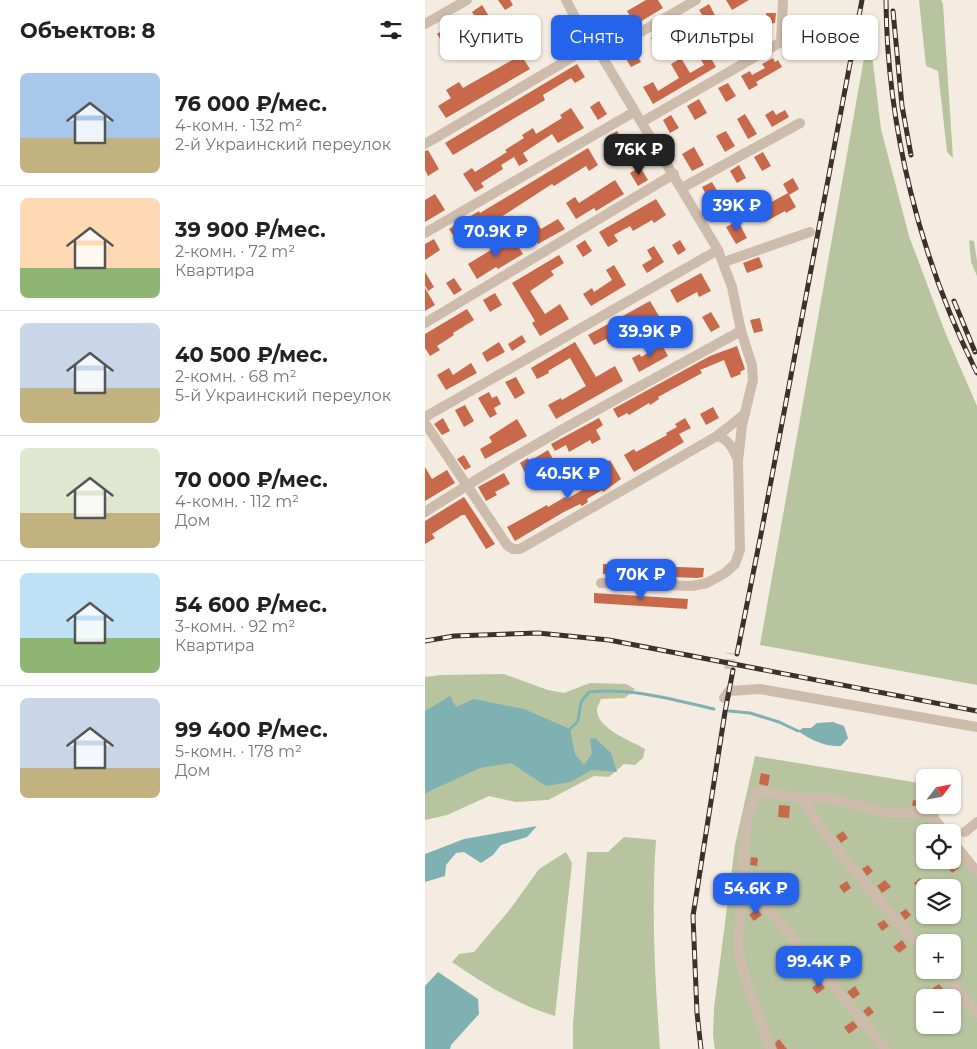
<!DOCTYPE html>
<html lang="ru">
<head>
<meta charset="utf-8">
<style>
	body { margin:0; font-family:Montserrat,sans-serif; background:#f2f2f2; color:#222; height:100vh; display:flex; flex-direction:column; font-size:19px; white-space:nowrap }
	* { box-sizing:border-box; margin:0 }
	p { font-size:16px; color:#767676 }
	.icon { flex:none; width:28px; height:28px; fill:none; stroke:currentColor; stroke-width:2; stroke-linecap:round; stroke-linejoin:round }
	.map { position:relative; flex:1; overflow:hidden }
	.panel { display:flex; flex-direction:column; background:#fff; width:425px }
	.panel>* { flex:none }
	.guide { position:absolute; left:15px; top:15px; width:461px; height:45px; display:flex; gap:10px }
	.needle { width:32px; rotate:58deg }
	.buttons { position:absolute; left:491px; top:769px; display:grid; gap:10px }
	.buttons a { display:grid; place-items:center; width:45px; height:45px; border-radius:8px; background:#fff; box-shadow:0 1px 4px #0004; font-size:25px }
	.price { position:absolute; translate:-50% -42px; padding:0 11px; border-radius:10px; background:#2563eb; color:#fff; font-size:16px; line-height:32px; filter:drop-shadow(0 1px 2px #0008) }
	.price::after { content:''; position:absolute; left:50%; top:30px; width:15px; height:11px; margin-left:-8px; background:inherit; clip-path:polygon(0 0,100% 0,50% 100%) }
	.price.on { background:#222; color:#fff }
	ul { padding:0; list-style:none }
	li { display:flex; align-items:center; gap:15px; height:125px; padding:0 20px }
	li+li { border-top:1px solid #e0e0e0 }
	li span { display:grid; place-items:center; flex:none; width:140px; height:100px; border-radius:8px; color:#555 }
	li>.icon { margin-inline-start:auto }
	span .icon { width:60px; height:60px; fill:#fffc; stroke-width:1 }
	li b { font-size:21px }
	h2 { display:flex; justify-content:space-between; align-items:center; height:60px; padding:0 20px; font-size:21px }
	.pill { padding:0 18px; border-radius:8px; background:#fff; box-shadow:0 1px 4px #0004; font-size:18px; line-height:45px }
	.pill.on { background:#2563eb; color:#fff }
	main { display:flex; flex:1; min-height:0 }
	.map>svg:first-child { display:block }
	.green { fill:#b8c4a0; fill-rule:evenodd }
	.water { fill:#7fb0b2 }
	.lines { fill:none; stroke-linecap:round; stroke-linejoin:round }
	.stream { stroke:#7fb0b2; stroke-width:3 }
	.building { fill:#c8694b }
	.minor-tunnel { stroke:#cfc6bd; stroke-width:10; stroke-dasharray:10 5; stroke-linecap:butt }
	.minor { stroke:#cdbbac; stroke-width:10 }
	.rail-casing { stroke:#3b302b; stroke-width:5 }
	.rail { stroke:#fbf5ee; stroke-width:3; stroke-dasharray:9; stroke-linecap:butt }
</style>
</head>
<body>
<main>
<section class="panel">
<h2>Объектов: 8<svg class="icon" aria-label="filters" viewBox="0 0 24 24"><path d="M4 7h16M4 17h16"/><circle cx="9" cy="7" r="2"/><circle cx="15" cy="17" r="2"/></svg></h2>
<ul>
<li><span style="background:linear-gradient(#a9c7e8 65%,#c2b280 0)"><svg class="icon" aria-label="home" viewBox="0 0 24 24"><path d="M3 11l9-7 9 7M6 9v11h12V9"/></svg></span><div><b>76 000 ₽/мес.</b><p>4-комн. · 132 m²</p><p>2-й Украинский переулок</p></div></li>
<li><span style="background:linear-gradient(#ffd9b3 70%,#8fb573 0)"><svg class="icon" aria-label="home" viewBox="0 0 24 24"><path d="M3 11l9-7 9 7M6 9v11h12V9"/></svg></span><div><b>39 900 ₽/мес.</b><p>2-комн. · 72 m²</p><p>Квартира</p></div></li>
<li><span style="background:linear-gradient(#c9d6e8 65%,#c2b280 0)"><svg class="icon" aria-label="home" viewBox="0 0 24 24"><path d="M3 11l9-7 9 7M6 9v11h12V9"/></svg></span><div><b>40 500 ₽/мес.</b><p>2-комн. · 68 m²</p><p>5-й Украинский переулок</p></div></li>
<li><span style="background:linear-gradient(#dfe7d0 65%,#c2b280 0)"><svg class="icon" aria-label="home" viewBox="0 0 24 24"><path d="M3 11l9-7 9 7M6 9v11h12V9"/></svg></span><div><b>70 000 ₽/мес.</b><p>4-комн. · 112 m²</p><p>Дом</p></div></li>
<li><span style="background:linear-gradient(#bfe0f5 65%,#8fb573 0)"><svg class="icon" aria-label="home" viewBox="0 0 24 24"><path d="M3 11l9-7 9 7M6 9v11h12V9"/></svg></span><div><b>54 600 ₽/мес.</b><p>3-комн. · 92 m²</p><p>Квартира</p></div></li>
<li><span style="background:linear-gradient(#c9d6e8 70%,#c2b280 0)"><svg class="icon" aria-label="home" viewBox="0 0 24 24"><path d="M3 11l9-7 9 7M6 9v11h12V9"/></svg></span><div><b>99 400 ₽/мес.</b><p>5-комн. · 178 m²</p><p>Дом</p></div></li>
</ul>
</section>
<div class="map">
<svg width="552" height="1049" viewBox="0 0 552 1049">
	<rect width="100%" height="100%" fill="#f4ebe1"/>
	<!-- green -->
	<g class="green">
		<polygon points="494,0 516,0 518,4 528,158 522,152 513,71 501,66"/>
		<polygon points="444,30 456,129 484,236 520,332 552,406 552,685 335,645"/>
		<polygon points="544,240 549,241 552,261 552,276 546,262"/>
		<path d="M 79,674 L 123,690 L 139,693 L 165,683 L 201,684 L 210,689 L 200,698 L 176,699 C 175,702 172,707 172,710 C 172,729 207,741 220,749 L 218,758 L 210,765 L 199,764 L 184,777 L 169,776 L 123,800 L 91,802 L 64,796 L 22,815 L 0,820 L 0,677 L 16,675 Z"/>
		<path d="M 330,756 L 500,784 L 500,805 L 513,805 L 514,821 L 523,832 L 500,832 L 500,860 L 528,860 L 528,838 L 552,868 L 552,1049 L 290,1049 L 288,1036 L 289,1008 L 310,845 ZM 500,888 L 528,888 L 528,915 L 500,915 ZM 500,942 L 528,942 L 528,970 L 500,970 ZM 500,998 L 528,998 L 528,1025 L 500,1025 Z"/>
		<path d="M 199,837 L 231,840 C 226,909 230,980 235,1049 L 148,1049 L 148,1024 L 162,852 L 183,852 Z"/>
		<path d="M 141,852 L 147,863 L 130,1016 C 93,1005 59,984 27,962 L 34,954 L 49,952 L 86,908 L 114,869 Z"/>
	</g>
	<!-- water -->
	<g class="water">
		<polygon points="25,696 31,707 49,699 99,709 145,729 150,754 159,765 167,754 165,739 170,738 186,753 192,772 167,770 145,782 121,786 86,763 55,768 7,790 0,794 0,711"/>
		<path d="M 408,722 L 419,726 L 423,738 L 416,746 C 400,747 386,740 373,731 L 378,728 L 386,728 L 392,723 Z"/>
		<polygon points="112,826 102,837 76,845 68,855 56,863 39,852 31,853 21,865 20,876 0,882 0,854 39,839"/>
		<polygon points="13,972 53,999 54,1014 26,1045 25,1049 0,1049 0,986"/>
	</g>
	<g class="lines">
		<!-- stream -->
		<g class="stream">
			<polyline points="304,711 325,713 354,722 373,731"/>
			<path d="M 145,729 L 153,721 L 156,702 L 164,692 C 205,687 249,700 289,709"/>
		</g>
	</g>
	<!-- building -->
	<g class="building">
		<polygon points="73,0 85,0 88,5 80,10"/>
		<polygon points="221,0 233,0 238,8 210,25 202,11"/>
		<polygon points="301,0 324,0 307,10"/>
		<polygon points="284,4 292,19 283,24 274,10"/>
		<polygon points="57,5 65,18 60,21 69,34 61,39 56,30 23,51 12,34 22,28 28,37 53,21 47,12"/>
		<polygon points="341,13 351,13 350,23 342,24"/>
		<polygon points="262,17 269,30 260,35 252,23"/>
		<polygon points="112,22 116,28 110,32 106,26"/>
		<polygon points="192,23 197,33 189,38 183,28"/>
		<polygon points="334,24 342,37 331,44 323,30"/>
		<polygon points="236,33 245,49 236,54 226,38"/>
		<polygon points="137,35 144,47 134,53 127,41"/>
		<polygon points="307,41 314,53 305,59 298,47"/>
		<polygon points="279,46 291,67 228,104 218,87 228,82 233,91 254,78 246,64 256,58 265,73 279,65 271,51"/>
		<polygon points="208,48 216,62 206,67 198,54"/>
		<polygon points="96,55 105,69 21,118 13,106 26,98 21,90 34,82 38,88"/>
		<polygon points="348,58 350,62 353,60 357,67 331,82 333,85 324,90 316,76 325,71 327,75 340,68 337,64"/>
		<polygon points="152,64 160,77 150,83 146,78 118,95 120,100 28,155 20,143"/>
		<polygon points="303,83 311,96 301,102 293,88"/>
		<polygon points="274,99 282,113 270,120 262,106"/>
		<polygon points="174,101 182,114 173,120 165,107"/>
		<polygon points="146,108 159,128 133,143 127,134 98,153 103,161 94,166 89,157 76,165 78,169 56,183 59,187 50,192 38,174 47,168 50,172 82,152 80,150 99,138 97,135 108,128 111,134 137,118 135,115"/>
		<polygon points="348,110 351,115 360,110 364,117 347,127 340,115"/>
		<polygon points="320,114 332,134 323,139 312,119"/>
		<polygon points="246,115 254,128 245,133 238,120"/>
		<polygon points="192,131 202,147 193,152 183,136"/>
		<polygon points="301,131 310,146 300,152 291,136"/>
		<polygon points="269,147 279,165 267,171 257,154"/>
		<polygon points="163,148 173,165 164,171 161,166 129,186 127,184 70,221 67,217 40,233 42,237 33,243 24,229 54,211 55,213"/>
		<polygon points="3,150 14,169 3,176 0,170 0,151"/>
		<polygon points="338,152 346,166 337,171 329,157"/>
		<polygon points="314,165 321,178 312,183 305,171"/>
		<polygon points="215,167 223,180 213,186 205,173"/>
		<polygon points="368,178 374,189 364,195 358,184"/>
		<polygon points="190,180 199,194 171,211 169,208 151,219 141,203 150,197 154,203"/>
		<polygon points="287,182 294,194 284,200 277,187"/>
		<polygon points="363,193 371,207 361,213 360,211 340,222 331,207 341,201 343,204"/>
		<polygon points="10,194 20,210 0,222 0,200"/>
		<polygon points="231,199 241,215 229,223 227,220 208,231 205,226 189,235 193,241 183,247 174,232"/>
		<polygon points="133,219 140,229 113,244 101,228 111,222 116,229"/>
		<polygon points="313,221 322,238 311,244 301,227"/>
		<polygon points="87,237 98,254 73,269 71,267 52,279 43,264"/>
		<polygon points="9,239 15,250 0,260 0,244"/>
		<polygon points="160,240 167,251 158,257 151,246"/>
		<polygon points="255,240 261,250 253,255 247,245"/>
		<polygon points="229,246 239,262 222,273 217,265 227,259 222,250"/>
		<polygon points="134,255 139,263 126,271 129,275 105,291 120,314 135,304 144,319 115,336 107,323 110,321 87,283"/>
		<polygon points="334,257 338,267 322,273 318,263"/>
		<polygon points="189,265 201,285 166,306 158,294 167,288 169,292 187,280 181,270"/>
		<polygon points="0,272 9,287 3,291 0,285"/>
		<polygon points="276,273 286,291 274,297 272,292 252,303 245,290"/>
		<polygon points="29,278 37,290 29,295 21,283"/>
		<polygon points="0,288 10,305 0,311"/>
		<polygon points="70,293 77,305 65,312 58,300"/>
		<polygon points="225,301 234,316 226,321 223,316 191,334 194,338 184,344 181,339 169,345 163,335"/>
		<polygon points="42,309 49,320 28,333 29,335 12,346 15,350 5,356 0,348 0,334"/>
		<polygon points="286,312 295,327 286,332 277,317"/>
		<polygon points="335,318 338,331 329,333 325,320"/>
		<polygon points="257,327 266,343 257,348 248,333"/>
		<polygon points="97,335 101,342 87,351 83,344"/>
		<polygon points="74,342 80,352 62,362 57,353"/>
		<polygon points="150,342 171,377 190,366 198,381 131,419 123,405 136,398 137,400 161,386 145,358 123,371 124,373 112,379 106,368"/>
		<polygon points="237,345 243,356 214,372 207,358 215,354 216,357"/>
		<polygon points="312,346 320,369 315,372 316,374 306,378 299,360 275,370 277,373 233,397 234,399 225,405 224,403 204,415 202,413 193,418 188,409 285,356"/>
		<polygon points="46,363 52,373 21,390 12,375 24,368 28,375"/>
		<polygon points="91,377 100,393 90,399 80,382"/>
		<polygon points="64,392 67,398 72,396 76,404 69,408 72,414 65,418 53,398"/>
		<polygon points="40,405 49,421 39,427 30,410"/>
		<polygon points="288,407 294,418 281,425 275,414"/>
		<polygon points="18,418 25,431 17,435 9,424"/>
		<polygon points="174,418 178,425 171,430 176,439 167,444 165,440 144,452 141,445 130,451 126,444"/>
		<polygon points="260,418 266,428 254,434 259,442 209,472 199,455 209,449 211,452 242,435 241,433 252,427 250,424"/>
		<polygon points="92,419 102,436 60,459 55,449 67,442 64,437"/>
		<polygon points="123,450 129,461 102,476 95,463 103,458 105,461"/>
		<polygon points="39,455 46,467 40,470 32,459"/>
		<polygon points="185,460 196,479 178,492 177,490 162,499 163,502 157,506 155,504 137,513 90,541 82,527 122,505 123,507 140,497 142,499 159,489 153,479"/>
		<polygon points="0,467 7,479 22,470 30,483 0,501"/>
		<polygon points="79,473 85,484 70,492 72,495 61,501 53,487"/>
		<polygon points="39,497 70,544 61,549 40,515 37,515 7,534 10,538 0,544 0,521"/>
		<polygon points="178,564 279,568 278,577 272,578 178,574"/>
		<polygon points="169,593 263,599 262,609 169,603"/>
		<polygon points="336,773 345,775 343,786 334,784"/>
		<polygon points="488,800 500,802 500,806 487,806"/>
		<polygon points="354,805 365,806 364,818 353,817"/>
		<polygon points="501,823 506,830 500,832 498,836 493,830"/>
		<polygon points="418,831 423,838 416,843 411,836"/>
		<polygon points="326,857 333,858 332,866 325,865"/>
		<polygon points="529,862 534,868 527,873 523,867"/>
		<polygon points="443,865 448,871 442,876 437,869"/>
		<polygon points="495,878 502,888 500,888 500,890 496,893 489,883"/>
		<polygon points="460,880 466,887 457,893 452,886"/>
		<polygon points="422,881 426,888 419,893 414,886"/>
		<polygon points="332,908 337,915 329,921 324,915"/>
		<polygon points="481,909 486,915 480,920 475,913"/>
		<polygon points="459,920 464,926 457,931 452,924"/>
		<polygon points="477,940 482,947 474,953 468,947"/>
		<polygon points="380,964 385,971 376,977 371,971"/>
		<polygon points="395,981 400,988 392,994 387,988"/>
		<polygon points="514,984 519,990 510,996 505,990"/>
		<polygon points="430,986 435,994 428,999 422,992"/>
		<polygon points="444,1006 449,1012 443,1017 438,1011"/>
		<polygon points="428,1021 433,1027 424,1034 419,1027"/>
		<polygon points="354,1039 362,1049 352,1049 350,1043"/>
	</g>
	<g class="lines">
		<!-- minor-tunnel -->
		<polyline class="minor-tunnel" points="304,669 306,653"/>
		<!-- minor -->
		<g class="minor">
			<polyline points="141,0 153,23 176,55 293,250 307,287 316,331 327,365 328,380 317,425 313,461 315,550 310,564 300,573 282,583 267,586 176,583"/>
			<polyline points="0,24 42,0"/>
			<polyline points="176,55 271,0"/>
			<polyline points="217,122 356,42 358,0"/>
			<polyline points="0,144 151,55 167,44"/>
			<polyline points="257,188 375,123"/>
			<polyline points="0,233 209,112"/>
			<polyline points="299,262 385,232"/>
			<polyline points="0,323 249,174"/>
			<polyline points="0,417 293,250"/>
			<polyline points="0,423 82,545 88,549 95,549 292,436 320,414"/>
			<path d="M 292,436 C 303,439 308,448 312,458"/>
			<path d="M 0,512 C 102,446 210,389 316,331"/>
			<polyline points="299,698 304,691 335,689 552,727"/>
			<polyline points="377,798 403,798 462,813 504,813 520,832"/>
			<polyline points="540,832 552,822"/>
			<polyline points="528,842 552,872"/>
			<path d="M 317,890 L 320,833 L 323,815 L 333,791 L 377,798 C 411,854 457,903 500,953"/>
			<polyline points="515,970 552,1013"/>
			<polyline points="345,1049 319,974 313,947 317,890 326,888 461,1049"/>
		</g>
		<defs>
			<g id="rail">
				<path d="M 461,0 C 462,127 495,259 552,373"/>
				<polyline points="468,11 477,106 486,155"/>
				<polyline points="529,301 550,352"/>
				<polyline points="0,641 29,636 113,633 184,640 552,711"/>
				<polyline points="312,654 336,534 437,0"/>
				<polyline points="276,1049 272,1013 268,916 300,712 308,670"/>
			</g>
		</defs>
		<!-- rail casing -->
		<use href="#rail" class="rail-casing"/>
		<!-- rail -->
		<use href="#rail" class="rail"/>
	</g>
</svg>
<div class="buttons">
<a><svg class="needle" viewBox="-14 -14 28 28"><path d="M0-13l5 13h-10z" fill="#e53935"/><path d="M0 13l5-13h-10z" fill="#767676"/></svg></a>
<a><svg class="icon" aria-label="locate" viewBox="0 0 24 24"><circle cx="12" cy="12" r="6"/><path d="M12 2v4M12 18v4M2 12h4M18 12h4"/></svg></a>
<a><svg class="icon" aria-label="layers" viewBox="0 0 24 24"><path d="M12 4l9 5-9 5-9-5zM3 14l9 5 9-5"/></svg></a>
<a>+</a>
<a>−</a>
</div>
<b class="price on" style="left:214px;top:176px">76K ₽</b>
<b class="price" style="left:312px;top:232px">39K ₽</b>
<b class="price" style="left:71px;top:258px">70.9K ₽</b>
<b class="price" style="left:225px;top:358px">39.9K ₽</b>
<b class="price" style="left:143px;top:500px">40.5K ₽</b>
<b class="price" style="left:216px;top:601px">70K ₽</b>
<b class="price" style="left:331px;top:915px">54.6K ₽</b>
<b class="price" style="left:394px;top:988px">99.4K ₽</b>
<div class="guide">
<a class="pill">Купить</a>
<a class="pill on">Снять</a>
<a class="pill">Фильтры</a>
<a class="pill">Новое</a>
</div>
</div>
</main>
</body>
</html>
